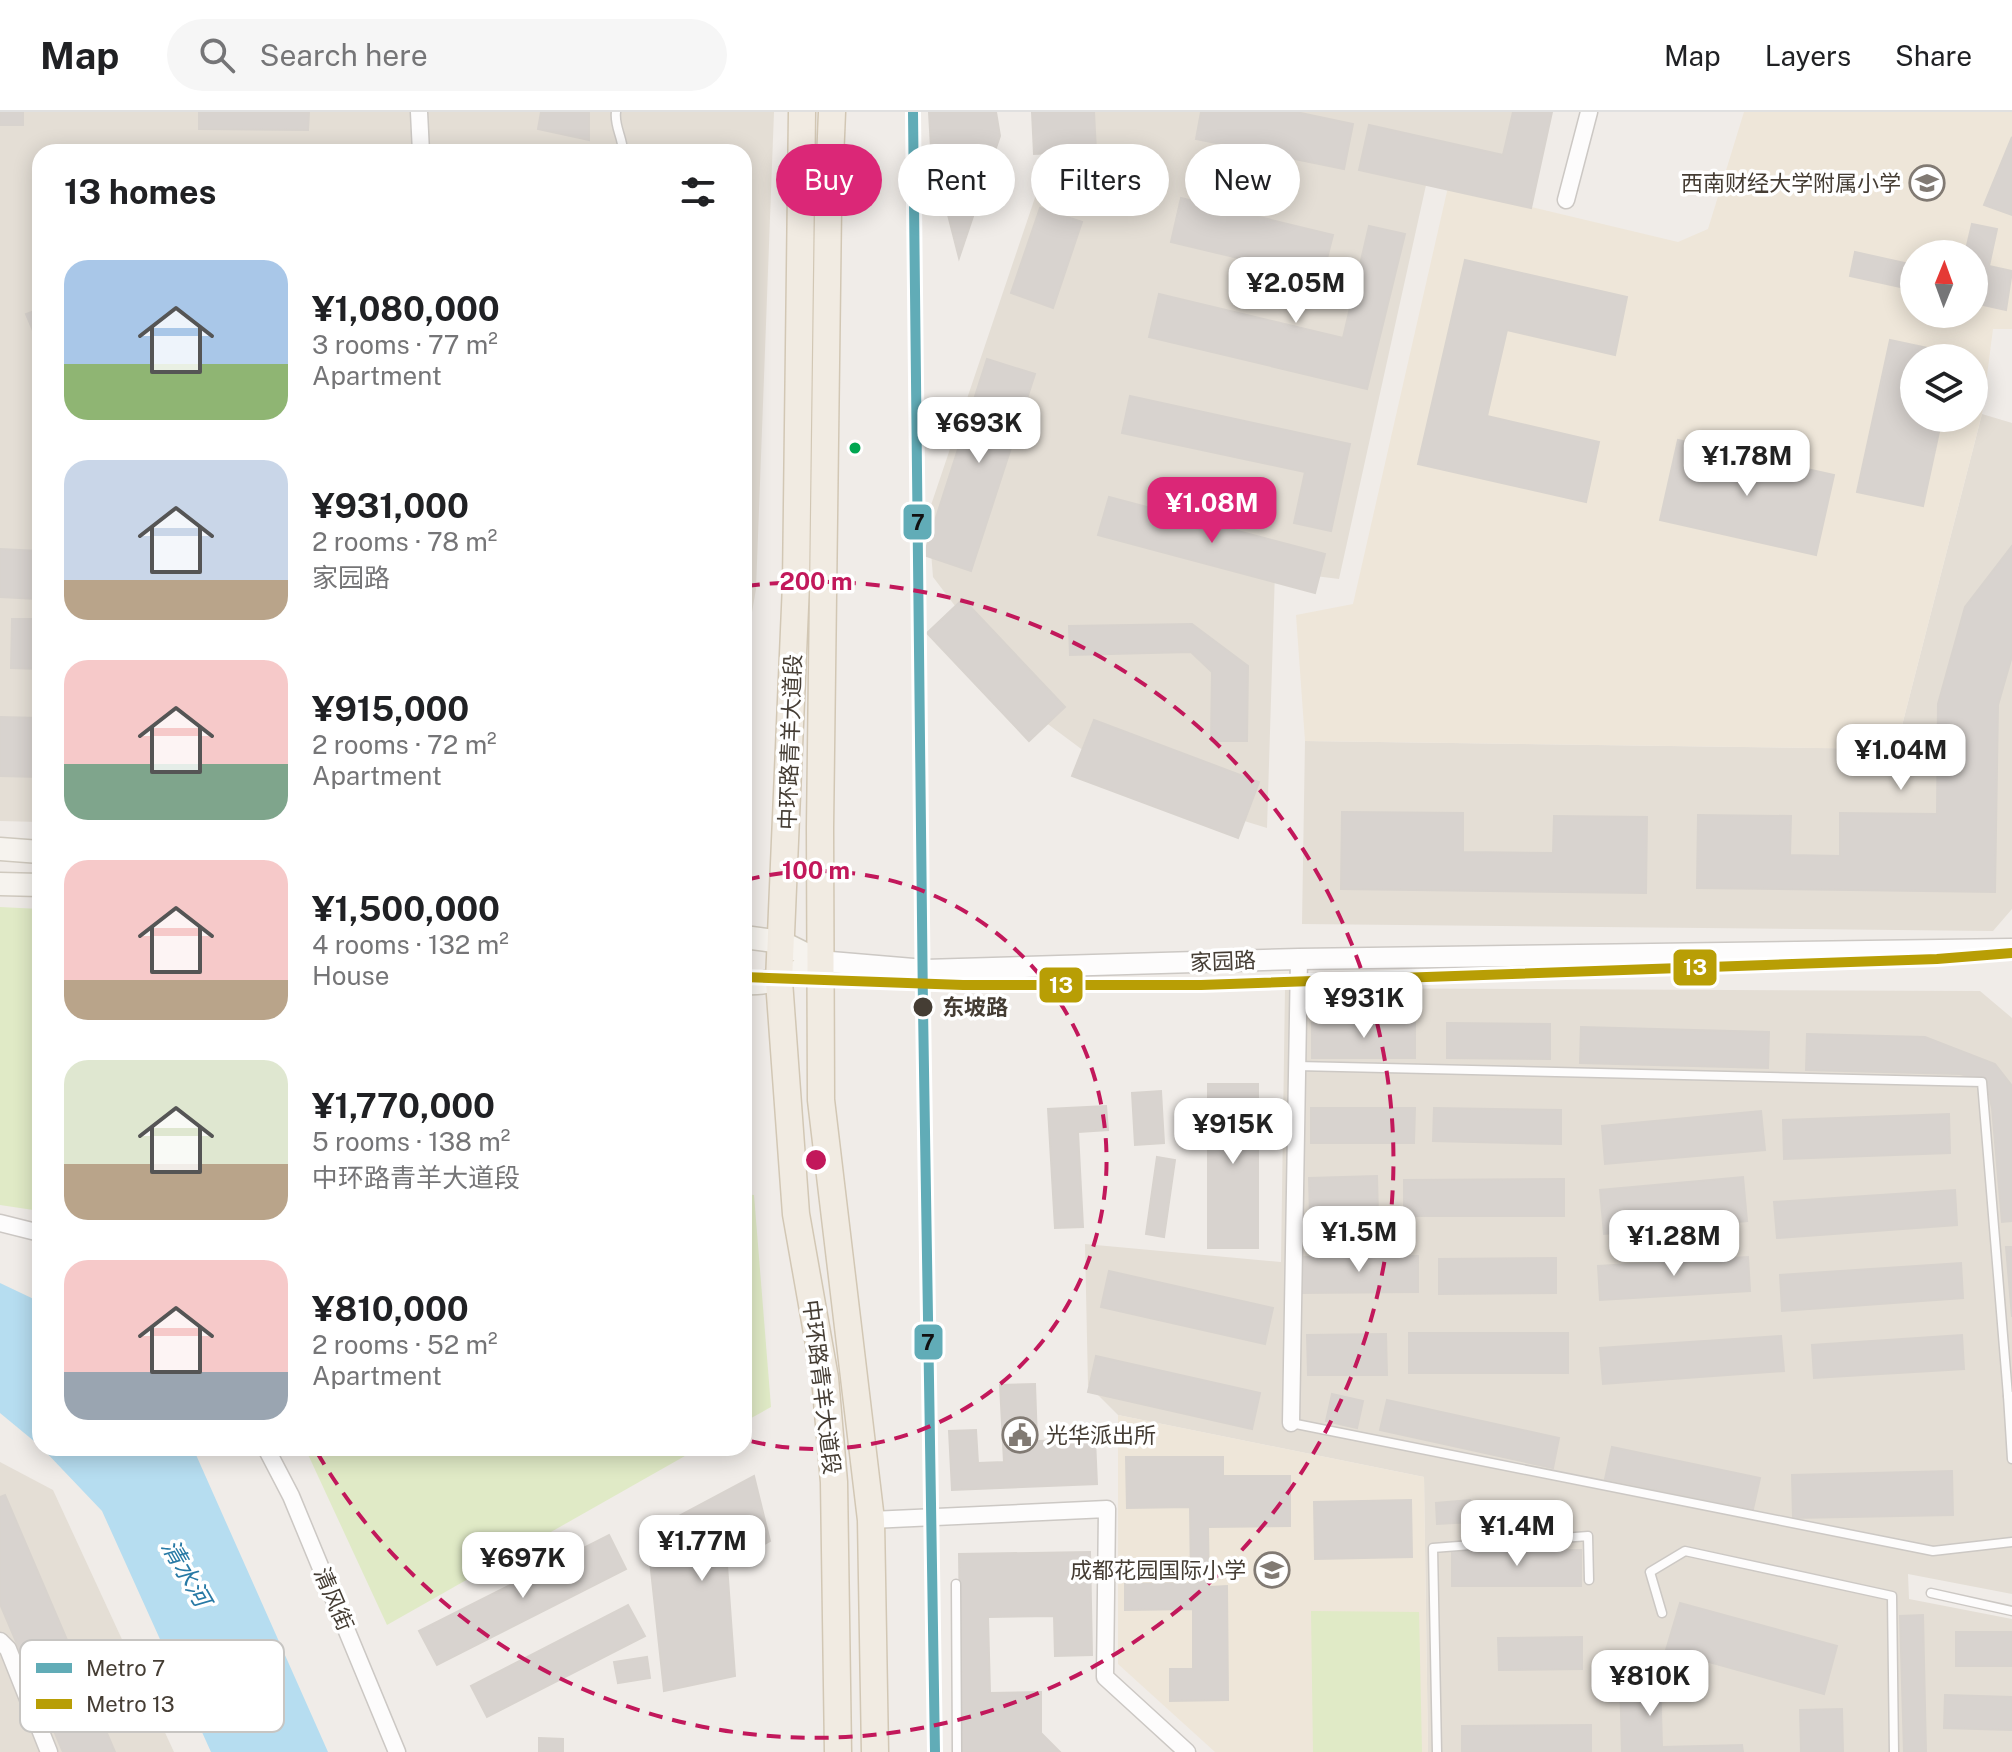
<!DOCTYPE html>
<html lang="en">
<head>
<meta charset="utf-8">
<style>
	body { margin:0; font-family:"Public Sans","Noto Sans SC",sans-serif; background:#f6f6f6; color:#202124; height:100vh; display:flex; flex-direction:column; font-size:30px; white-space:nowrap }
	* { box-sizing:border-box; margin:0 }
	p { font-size:26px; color:#757577 }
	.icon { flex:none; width:44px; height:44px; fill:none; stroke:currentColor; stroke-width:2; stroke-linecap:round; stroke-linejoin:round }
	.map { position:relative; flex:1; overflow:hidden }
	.side { position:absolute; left:32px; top:32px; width:720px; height:1312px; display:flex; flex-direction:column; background:#fff; border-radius:24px; box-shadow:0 4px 20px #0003 }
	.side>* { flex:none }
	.hud { position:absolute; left:776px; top:32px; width:760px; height:72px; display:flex; gap:16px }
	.needle { width:52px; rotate:1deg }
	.buttons { position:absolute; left:1900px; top:128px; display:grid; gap:16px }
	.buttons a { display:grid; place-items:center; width:88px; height:88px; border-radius:50%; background:#fff; box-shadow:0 4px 20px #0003; font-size:40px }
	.price { position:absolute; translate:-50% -68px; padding:0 18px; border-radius:16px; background:#fff; color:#222; font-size:26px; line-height:52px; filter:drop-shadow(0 2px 4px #0008) }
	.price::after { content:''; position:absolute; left:50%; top:48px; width:24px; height:18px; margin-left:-12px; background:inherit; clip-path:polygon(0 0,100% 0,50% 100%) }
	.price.selected { background:#db2777; color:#fff }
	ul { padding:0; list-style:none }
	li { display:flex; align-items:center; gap:24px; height:200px; padding:0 32px }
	li span { display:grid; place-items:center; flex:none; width:224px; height:160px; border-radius:24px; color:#555 }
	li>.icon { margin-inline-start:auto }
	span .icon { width:96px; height:96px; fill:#fffc; stroke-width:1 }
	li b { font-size:34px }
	h2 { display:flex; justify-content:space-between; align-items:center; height:96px; padding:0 32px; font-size:34px }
	.chip { padding:0 28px; border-radius:36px; background:#fff; box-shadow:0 4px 20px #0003; font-size:28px; line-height:72px }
	.chip.selected { background:#db2777; color:#fff }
	header { display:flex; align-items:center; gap:48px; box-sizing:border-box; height:112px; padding:0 40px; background:#fff; border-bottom:2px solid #e0e0e0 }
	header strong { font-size:38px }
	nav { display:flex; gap:44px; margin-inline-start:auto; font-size:28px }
	.search { width:560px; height:72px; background:#f6f6f6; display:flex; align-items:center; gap:20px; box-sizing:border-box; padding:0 28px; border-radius:44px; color:#757577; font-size:30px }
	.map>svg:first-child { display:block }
	.residential { fill:#e4ded5 }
	.education { fill:#eee6d9; fill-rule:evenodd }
	.green { fill:#e0eac6 }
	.water { fill:#b6ddf0 }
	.building { fill:#d8d3cf; stroke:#d8d3ce; stroke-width:2 }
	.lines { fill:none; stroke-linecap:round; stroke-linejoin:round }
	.service-casing { stroke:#ccc8c4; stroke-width:11 }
	.minor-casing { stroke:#ccc8c4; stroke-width:19 }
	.tertiary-casing { stroke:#ccc8c4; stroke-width:23 }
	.secondary-casing { stroke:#cfc9be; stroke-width:25 }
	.primary-casing { stroke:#d2c7b4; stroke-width:29 }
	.service { stroke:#fdfcfc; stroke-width:8 }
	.minor { stroke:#fdfcfc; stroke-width:16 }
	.tertiary { stroke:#fdfcfc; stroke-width:20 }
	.secondary { stroke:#f6f3ee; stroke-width:22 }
	.primary { stroke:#f1ebe2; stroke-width:26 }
	.metro-1-casing { stroke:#fff; stroke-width:16 }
	.metro-2-casing { stroke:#fff; stroke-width:16 }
	.metro-1 { stroke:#61acb7; stroke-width:10 }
	.metro-2 { stroke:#b89e05; stroke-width:10 }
	.ring { fill:none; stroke:#c2185b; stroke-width:4; stroke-dasharray:14 10 }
	.bus-dot { fill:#00a651; stroke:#fff; stroke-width:3 }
	.stop-dot { fill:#453d34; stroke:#fff; stroke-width:3 }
	.labels { text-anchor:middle; stroke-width:7; stroke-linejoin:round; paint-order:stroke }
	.poi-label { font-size:22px; fill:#453d34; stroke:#fff; text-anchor:end }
	.street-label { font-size:22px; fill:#453d34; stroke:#fff }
	.stop-label { font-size:22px; font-weight:bold; fill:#453d34; stroke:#fff; text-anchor:start }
	.water-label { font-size:24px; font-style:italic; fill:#2779a5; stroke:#fff }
	.key { fill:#fff; stroke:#c7c5c2; stroke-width:2 }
	.key-label { font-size:22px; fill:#453d34 }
	.centre { fill:#c2185b; stroke:#fff; stroke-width:4 }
	.ring-label { font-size:24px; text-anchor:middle; font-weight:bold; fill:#c2185b; stroke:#fff; stroke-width:7; stroke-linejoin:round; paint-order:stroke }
	.line-badge { stroke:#fff; stroke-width:3 }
	.badge-label { font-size:22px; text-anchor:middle; font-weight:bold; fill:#fff }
	.pale-badge-label { font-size:22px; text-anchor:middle; font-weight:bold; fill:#111 }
</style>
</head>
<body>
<header>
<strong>Map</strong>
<div class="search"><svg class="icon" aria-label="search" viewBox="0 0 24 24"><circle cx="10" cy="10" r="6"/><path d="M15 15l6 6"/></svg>Search here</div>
<nav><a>Map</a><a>Layers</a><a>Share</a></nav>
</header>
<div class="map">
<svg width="2012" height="1640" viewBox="0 0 2012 1640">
	<rect width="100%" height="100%" fill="#f0ece8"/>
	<!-- residential -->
	<g class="residential">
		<polygon points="0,0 774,0 756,477 744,547 744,40 40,40 40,710 0,709"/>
		<polygon points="1042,0 1537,0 1518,78 1432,46 1339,467 1275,459 1267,716 1131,674 1041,607 933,465 928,402 1044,59"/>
		<polygon points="1982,302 2012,311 2012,797 1993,819 1302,812 1305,629 1896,637"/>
		<polygon points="1285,876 1980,879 2012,906 2012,1482 1908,1462 1909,1487 2012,1507 2012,1640 1428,1640 1424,1365 1118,1303 1088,1273 1085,1132 1281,1150"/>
		<polygon points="0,1350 53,1378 174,1640 0,1640"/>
	</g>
	<!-- education -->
	<g class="education">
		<path d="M 1744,0 L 2012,0 L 2012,217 L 1993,217 L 1982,302 L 1896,637 L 1305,629 L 1296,503 L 1353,492 L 1448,75 L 1678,130 L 1708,117 ZM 1914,142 L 1974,142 L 1974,202 L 1914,202 ZM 1914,246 L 1974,246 L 1974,306 L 1914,306 Z"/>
		<polygon points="1118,1303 1424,1365 1428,1640 1215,1640 1118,1552"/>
	</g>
	<!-- green -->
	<g class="green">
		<polygon points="0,795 40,797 40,1099 0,1093"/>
		<polygon points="744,1082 754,1083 771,1295 744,1310"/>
		<polygon points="305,1336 699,1336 387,1513"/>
		<polygon points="1311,1499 1419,1500 1422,1640 1313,1640"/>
	</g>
	<!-- water -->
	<g class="water">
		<polygon points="0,1171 40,1190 40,1334 0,1301"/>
		<polygon points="42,1336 193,1336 328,1640 211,1640 102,1399"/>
	</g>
	<!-- building -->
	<g class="building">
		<rect x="0" y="0" width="23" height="13"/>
		<polygon points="199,0 309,0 308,18 199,17"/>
		<polygon points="541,0 589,0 589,28 538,17"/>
		<polygon points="929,0 996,0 1000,24 959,146 931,36"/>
		<polygon points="1032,0 1094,0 1096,39 1034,42"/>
		<polygon points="1201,0 1296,0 1353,12 1344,57 1196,27"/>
		<polygon points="1513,0 1552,0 1531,96 1359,58 1369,13 1503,43"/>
		<polygon points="2012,25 2012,103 1984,93"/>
		<polygon points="1181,86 1333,123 1322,166 1171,130"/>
		<polygon points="1040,96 1082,110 1053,196 1011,181"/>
		<polygon points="1972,112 1997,117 1989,154 2012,159 2006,198 1974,191 1974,142 1965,142"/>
		<polygon points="1369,114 1405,122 1367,277 1149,225 1159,182 1343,226"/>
		<polygon points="1855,140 1914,153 1914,178 1850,164"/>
		<polygon points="1465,148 1627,185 1615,243 1507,218 1487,304 1599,330 1586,390 1418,352"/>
		<polygon points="40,197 40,235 26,202"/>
		<polygon points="1890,228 1956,242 1955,246 1914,246 1914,306 1942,306 1923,394 1857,380"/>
		<polygon points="987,247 1035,262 971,459 924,443"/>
		<polygon points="1130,284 1350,332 1331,419 1294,411 1305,360 1122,321"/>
		<polygon points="1678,328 1834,363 1816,443 1660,408"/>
		<polygon points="1109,385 1325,442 1315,481 1098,423"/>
		<polygon points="2012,434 2012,544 1998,593 1995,780 1697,776 1698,703 1791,704 1790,743 1840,744 1840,701 1937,702 1938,592 1965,495"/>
		<polygon points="0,437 39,439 37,487 0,485"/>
		<polygon points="963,487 1065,595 1029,629 927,521"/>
		<polygon points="12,507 40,507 40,557 11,556"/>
		<polygon points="1192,512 1248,554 1247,629 1211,629 1212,560 1191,540 1070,543 1069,514"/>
		<polygon points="0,605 40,606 40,665 0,664"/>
		<polygon points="1094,608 1259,670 1238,726 1072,664"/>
		<polygon points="1342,700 1463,701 1463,740 1553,741 1554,704 1647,705 1646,781 1341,777"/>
		<rect x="1312" y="911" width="103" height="35"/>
		<polygon points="1447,911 1550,912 1550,947 1447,946"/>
		<polygon points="1581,915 1769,920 1768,956 1580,951"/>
		<polygon points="1807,922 1925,925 1995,952 2012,974 2012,1109 2002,1110 1992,996 1986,969 1960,962 1806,958"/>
		<rect x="1208" y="972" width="50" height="164"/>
		<polygon points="1161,979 1164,1031 1135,1033 1132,981"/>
		<polygon points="1106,994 1108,1018 1078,1020 1083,1115 1055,1116 1048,997"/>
		<polygon points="1311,996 1415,996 1414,1031 1311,1031"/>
		<polygon points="1434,996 1561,998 1561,1032 1433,1029"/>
		<polygon points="1761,999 1765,1038 1605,1052 1602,1014"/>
		<polygon points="1949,1002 1950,1041 1784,1047 1783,1008"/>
		<polygon points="1157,1045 1175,1048 1164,1125 1146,1122"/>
		<polygon points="1377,1064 1378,1103 1310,1104 1309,1066"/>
		<polygon points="1743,1065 1747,1109 1604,1122 1600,1078"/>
		<polygon points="1564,1067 1564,1104 1404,1104 1404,1068"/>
		<polygon points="1955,1078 1957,1113 1777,1126 1774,1090"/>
		<polygon points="2006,1135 2012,1135 2012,1205"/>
		<polygon points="1418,1144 1418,1180 1301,1181 1300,1145"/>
		<polygon points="1748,1145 1750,1179 1600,1188 1598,1154"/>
		<polygon points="1556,1146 1556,1181 1439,1182 1439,1147"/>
		<polygon points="1961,1151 1963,1186 1782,1199 1780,1163"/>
		<polygon points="1109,1159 1273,1196 1265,1232 1101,1195"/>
		<rect x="1409" y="1221" width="159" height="40"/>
		<polygon points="1386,1222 1387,1263 1308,1263 1307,1223"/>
		<polygon points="1962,1223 1964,1257 1814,1266 1812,1233"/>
		<polygon points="1781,1224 1784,1259 1603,1272 1600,1236"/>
		<polygon points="1096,1244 1260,1281 1252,1317 1088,1280"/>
		<polygon points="1035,1272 1037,1329 1095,1327 1097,1372 952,1378 949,1319 976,1318 978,1351 1004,1350 1000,1273"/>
		<polygon points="1332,1282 1363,1289 1357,1316 1326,1309"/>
		<polygon points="1387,1288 1559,1326 1553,1356 1380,1318"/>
		<polygon points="1612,1335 1760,1366 1753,1397 1605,1367"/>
		<polygon points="1126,1345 1223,1345 1223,1364 1290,1364 1290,1414 1208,1415 1209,1475 1227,1474 1228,1588 1170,1589 1170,1557 1193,1557 1193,1497 1125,1498 1125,1472 1191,1471 1190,1395 1127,1396"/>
		<polygon points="1952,1359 1953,1403 1793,1406 1792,1363"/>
		<polygon points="754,1364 770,1429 727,1453 735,1564 664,1579 647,1421"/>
		<polygon points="5,1383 115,1640 63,1640 0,1492 0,1385"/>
		<polygon points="1411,1388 1412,1445 1315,1447 1314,1390"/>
		<polygon points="1470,1388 1472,1410 1437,1412 1436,1391"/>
		<polygon points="609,1423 626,1457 437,1553 419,1519"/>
		<polygon points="1581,1438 1581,1474 1452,1474 1452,1439"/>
		<polygon points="1090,1440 1092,1543 1055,1544 1054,1504 988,1505 990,1581 1041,1580 1041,1621 1060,1640 962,1640 959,1442"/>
		<polygon points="1680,1491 1837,1534 1824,1582 1666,1538"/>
		<polygon points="628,1493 645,1524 487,1605 471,1574"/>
		<polygon points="1923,1503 1926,1640 1904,1640 1900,1504"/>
		<rect x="1956" y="1520" width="56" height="34"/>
		<polygon points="1582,1525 1582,1557 1499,1558 1498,1526"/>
		<polygon points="647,1545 650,1566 618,1571 614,1550"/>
		<polygon points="1660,1562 1662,1635 1742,1633 1743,1640 1622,1640 1620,1563"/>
		<polygon points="1945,1583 2012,1585 2012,1618 1944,1616"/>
		<polygon points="1842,1597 1843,1640 1801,1640 1800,1598"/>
		<polygon points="1591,1613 1591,1640 1462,1640 1462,1614"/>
		<polygon points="539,1626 563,1627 563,1640 539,1640"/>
	</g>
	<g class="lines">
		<defs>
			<g id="service">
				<path d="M 616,0 C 614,14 623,26 623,40"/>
				<polyline points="1297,954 1982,970 2008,1284 2012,1284"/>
				<polyline points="2008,1284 2012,1347"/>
				<polyline points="1291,1311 1933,1439 2012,1430"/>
				<polyline points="956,1472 957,1640"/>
				<polyline points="1931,1481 2012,1499"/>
				<polyline points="1662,1501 1650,1460 1685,1439 1892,1484 1894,1640"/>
				<polyline points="1437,1640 1433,1436 1588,1424 1589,1468"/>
			</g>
			<g id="minor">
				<polyline points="419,0 421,40"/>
				<polyline points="1566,88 1589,0"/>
				<polyline points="0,1111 40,1121"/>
				<polyline points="1291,1311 1299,847"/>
				<polyline points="266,1336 291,1384 397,1640"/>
				<polyline points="871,1408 1107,1397 1105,1565 1187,1640"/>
				<polyline points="0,1529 8,1537 49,1640"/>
			</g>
			<polyline id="tertiary" points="819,849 925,858 1299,847 2012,837"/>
			<g id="secondary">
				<polyline points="0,737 40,740"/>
				<polyline points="0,772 40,773"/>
				<polyline points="744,825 781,830 819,849"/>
				<path d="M 744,871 C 774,873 793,862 819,849"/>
			</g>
			<g id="primary">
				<polyline points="802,0 796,472 779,869 796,1102 825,1266 834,1370 838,1640"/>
				<polyline points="832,0 828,96 820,716 821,988 871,1408 875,1640"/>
			</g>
		</defs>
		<!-- service casing -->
		<use href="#service" class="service-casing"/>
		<!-- minor casing -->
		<use href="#minor" class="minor-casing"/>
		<!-- tertiary casing -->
		<use href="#tertiary" class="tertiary-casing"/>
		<!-- secondary casing -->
		<use href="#secondary" class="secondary-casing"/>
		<!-- primary casing -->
		<use href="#primary" class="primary-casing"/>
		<!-- service -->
		<use href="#service" class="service"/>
		<!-- minor -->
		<use href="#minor" class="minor"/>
		<!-- tertiary -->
		<use href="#tertiary" class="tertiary"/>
		<!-- secondary -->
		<use href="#secondary" class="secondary"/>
		<!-- primary -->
		<use href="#primary" class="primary"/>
		<defs>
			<polyline id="metro-1" points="913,0 923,896 935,1640"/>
			<polyline id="metro-2" points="744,865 963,873 1201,873 1937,847 2012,841"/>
		</defs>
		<!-- metro-1 casing -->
		<use href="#metro-1" class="metro-1-casing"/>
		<!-- metro-2 casing -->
		<use href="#metro-2" class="metro-2-casing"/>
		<!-- metro-1 -->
		<use href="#metro-1" class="metro-1"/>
		<!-- metro-2 -->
		<use href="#metro-2" class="metro-2"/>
	</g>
	<!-- distance rings -->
	<g class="ring">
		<path d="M746 768A289 289 0 1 1 746 1328"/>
		<path d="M746 474A578 578 0 1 1 315 1337"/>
	</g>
	<!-- icons -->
	<defs>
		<symbol id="school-ring" viewBox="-11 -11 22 22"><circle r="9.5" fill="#fff" stroke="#817a73" stroke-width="1.5"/><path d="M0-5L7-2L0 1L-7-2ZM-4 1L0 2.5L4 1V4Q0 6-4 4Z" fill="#817a73"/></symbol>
		<symbol id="civic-ring" viewBox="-11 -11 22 22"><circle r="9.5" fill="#fff" stroke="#817a73" stroke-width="1.5"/><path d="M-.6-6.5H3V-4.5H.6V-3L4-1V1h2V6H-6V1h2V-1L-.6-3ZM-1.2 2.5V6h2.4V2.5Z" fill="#817a73"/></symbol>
	</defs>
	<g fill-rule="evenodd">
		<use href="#school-ring" x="1907" y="51" width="40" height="40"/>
		<use href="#civic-ring" x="1000" y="1303" width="40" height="40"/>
		<use href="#school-ring" x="1252" y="1438" width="40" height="40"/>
	</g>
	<!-- markers -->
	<circle class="bus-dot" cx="855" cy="336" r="7"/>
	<circle class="stop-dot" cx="923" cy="895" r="11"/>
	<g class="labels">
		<!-- poi labels -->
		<g class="poi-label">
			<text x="1901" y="79">西南财经大学附属小学</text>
			<text x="1046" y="1331" text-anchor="start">光华派出所</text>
			<text x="1246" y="1466">成都花园国际小学</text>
		</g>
		<!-- street labels -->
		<g class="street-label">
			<text transform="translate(790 630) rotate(-88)" y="8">中环路青羊大道段</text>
			<text transform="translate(1223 849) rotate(-2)" y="8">家园路</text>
			<text transform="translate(822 1275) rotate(83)" y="8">中环路青羊大道段</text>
			<text transform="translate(334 1487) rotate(67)" y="8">清风街</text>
		</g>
		<!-- stop labels -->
		<g class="stop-label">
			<text x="942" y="903">东坡路</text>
		</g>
		<!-- water labels -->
		<g class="water-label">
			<text transform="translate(186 1461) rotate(60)" y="8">清水河</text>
		</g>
	</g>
	<!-- legend -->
	<rect x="20" y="1528" width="264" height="92" rx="12" class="key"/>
	<rect x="36" y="1551" width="36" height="10" fill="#61acb7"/>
	<rect x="36" y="1587" width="36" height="10" fill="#b89e05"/>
	<g class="key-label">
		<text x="86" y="1564">Metro 7</text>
		<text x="86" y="1600">Metro 13</text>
	</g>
	<circle cx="816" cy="1048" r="12" class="centre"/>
	<g class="ring-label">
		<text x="816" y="478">200 m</text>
		<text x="816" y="767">100 m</text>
	</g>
	<g class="line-badge">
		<rect x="902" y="391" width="31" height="38" rx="8" fill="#61acb7"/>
		<rect x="1672" y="836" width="46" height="39" rx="8" fill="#b89e05"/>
		<rect x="1038" y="854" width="46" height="38" rx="8" fill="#b89e05"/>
		<rect x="913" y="1211" width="31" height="38" rx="8" fill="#61acb7"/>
	</g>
	<g class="badge-label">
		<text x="1695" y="863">13</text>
		<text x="1061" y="881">13</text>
	</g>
	<g class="pale-badge-label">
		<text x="918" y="418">7</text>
		<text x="928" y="1238">7</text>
	</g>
</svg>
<div class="buttons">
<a><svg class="needle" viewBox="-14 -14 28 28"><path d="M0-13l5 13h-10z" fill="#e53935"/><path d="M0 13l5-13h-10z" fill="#757577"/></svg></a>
<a><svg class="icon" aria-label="layers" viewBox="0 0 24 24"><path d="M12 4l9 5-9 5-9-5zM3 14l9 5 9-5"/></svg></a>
</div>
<b class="price" style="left:1296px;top:213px">¥2.05M</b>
<b class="price" style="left:979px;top:353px">¥693K</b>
<b class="price" style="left:1747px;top:386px">¥1.78M</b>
<b class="price selected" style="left:1212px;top:433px">¥1.08M</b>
<b class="price" style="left:1901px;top:680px">¥1.04M</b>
<b class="price" style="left:1364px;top:928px">¥931K</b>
<b class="price" style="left:1233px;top:1054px">¥915K</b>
<b class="price" style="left:1359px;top:1162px">¥1.5M</b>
<b class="price" style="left:1674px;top:1166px">¥1.28M</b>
<b class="price" style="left:1517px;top:1456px">¥1.4M</b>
<b class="price" style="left:702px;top:1471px">¥1.77M</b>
<b class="price" style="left:523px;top:1488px">¥697K</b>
<b class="price" style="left:1650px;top:1606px">¥810K</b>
<div class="hud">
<a class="chip selected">Buy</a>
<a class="chip">Rent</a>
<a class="chip">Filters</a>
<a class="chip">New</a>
</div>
<section class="side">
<h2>13 homes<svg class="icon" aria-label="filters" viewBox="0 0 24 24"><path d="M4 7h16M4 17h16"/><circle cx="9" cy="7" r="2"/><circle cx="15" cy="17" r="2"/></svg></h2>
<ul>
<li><span style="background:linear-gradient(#a9c7e8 65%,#8fb573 0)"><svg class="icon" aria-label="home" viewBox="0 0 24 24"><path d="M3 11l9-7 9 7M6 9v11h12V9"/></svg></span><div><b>¥1,080,000</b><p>3 rooms · 77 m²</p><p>Apartment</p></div></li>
<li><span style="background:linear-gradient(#c9d6e8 75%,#b9a48a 0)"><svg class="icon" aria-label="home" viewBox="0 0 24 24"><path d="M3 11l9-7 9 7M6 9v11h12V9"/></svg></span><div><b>¥931,000</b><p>2 rooms · 78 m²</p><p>家园路</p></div></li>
<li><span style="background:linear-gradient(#f6c9c9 65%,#7fa58c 0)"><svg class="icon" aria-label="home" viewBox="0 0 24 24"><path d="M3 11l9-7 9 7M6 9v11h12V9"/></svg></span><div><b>¥915,000</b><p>2 rooms · 72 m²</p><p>Apartment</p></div></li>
<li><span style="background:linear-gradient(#f6c9c9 75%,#b9a48a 0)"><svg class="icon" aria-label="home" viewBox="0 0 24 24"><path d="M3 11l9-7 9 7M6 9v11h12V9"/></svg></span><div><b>¥1,500,000</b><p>4 rooms · 132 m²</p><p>House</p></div></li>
<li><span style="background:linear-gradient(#dfe7d0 65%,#b9a48a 0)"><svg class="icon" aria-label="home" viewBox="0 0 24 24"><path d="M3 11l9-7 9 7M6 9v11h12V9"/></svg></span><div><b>¥1,770,000</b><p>5 rooms · 138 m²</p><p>中环路青羊大道段</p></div></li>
<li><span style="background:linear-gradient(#f6c9c9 70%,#9aa5b1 0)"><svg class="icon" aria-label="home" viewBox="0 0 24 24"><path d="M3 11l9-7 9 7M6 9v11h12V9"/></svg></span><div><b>¥810,000</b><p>2 rooms · 52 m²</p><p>Apartment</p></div></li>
</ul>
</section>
</div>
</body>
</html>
